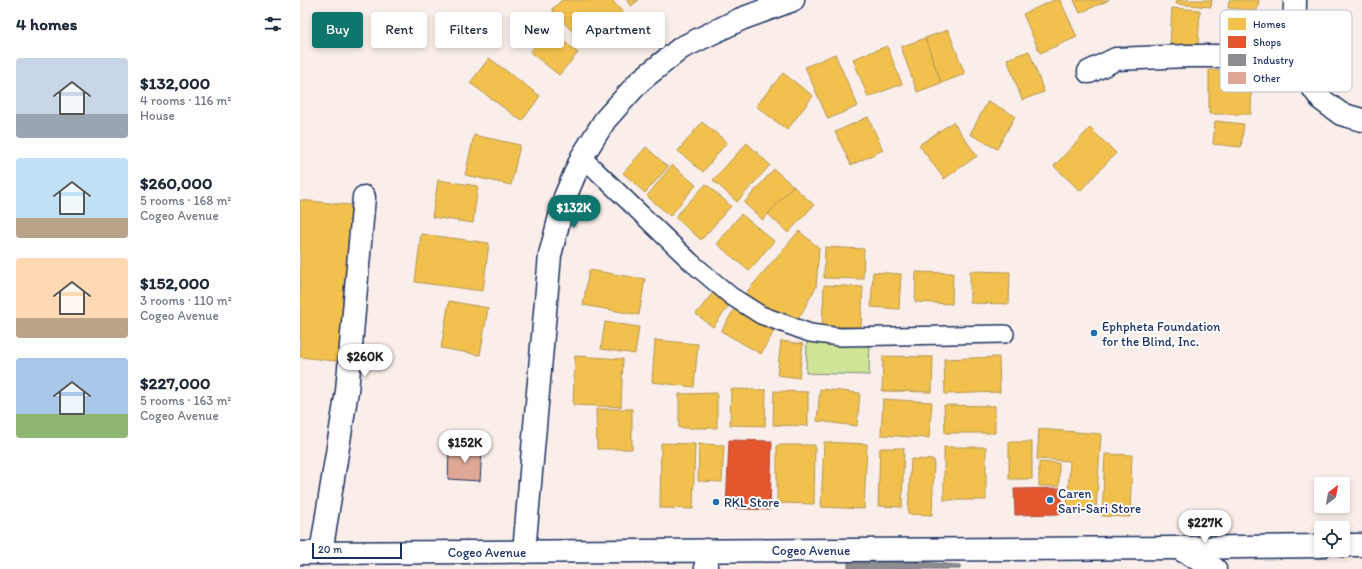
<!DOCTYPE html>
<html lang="en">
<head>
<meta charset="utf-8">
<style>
	body { margin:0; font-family:Itim,sans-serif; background:#f6f6f7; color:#1f2937; height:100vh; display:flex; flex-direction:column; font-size:15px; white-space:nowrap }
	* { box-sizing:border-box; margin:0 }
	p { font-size:13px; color:#747a83 }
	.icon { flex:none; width:22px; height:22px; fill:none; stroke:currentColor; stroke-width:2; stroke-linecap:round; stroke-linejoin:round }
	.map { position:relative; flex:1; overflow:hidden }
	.side { display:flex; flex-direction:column; background:#fff; width:300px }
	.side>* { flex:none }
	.hud { position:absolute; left:12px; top:12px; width:380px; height:36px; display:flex; gap:8px }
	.needle { width:26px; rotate:31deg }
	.buttons { position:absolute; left:1014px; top:477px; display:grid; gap:8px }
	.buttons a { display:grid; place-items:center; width:36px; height:36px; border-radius:4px; background:#fff; box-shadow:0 2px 6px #0003; font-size:20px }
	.scale { position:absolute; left:12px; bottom:10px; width:90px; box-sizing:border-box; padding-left:4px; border:2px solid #1b2f5e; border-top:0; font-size:11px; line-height:14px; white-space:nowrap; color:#1b2f5e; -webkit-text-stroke:3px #fff; paint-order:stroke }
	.price { position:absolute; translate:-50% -34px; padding:0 9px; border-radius:14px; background:#fff; color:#222; font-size:13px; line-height:26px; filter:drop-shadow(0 1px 2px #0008) }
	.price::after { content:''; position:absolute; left:50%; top:24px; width:12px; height:9px; margin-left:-6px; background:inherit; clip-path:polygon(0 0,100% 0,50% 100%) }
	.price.selected { background:#0f766e; color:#fff }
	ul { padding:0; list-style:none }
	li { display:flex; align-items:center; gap:12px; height:100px; padding:0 16px }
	li span { display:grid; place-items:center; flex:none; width:112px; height:80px; border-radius:4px; color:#555 }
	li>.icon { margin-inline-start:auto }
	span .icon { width:48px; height:48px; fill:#fffc; stroke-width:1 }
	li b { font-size:17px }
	h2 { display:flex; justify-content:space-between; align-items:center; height:48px; padding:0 16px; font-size:17px }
	.chip { padding:0 14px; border-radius:4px; background:#fff; box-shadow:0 2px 6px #0003; font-size:14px; line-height:36px }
	.chip.selected { background:#0f766e; color:#fff }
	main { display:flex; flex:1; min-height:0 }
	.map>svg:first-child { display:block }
	.pitch { fill:#d0e498; stroke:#768a7b }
	.homes { fill:#f2c14e; stroke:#b29553 }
	.shops { fill:#e4572e; stroke:#a84b3c }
	.industry { fill:#8d8d92; stroke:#6b7182 }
	.building { fill:#dfa896; stroke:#1b2f5e }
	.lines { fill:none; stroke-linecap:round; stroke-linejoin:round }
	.service-casing { stroke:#1b2f5e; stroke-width:20 }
	.minor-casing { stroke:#1b2f5e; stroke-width:25 }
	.tertiary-casing { stroke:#1b2f5e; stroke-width:25 }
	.service { stroke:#fff; stroke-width:17 }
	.minor { stroke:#fff; stroke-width:22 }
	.tertiary { stroke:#fff; stroke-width:22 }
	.poi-dot { fill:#1f6fb2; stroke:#fff; stroke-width:1.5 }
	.labels { text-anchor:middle; stroke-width:4; stroke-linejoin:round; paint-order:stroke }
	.poi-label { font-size:13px; fill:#1b2f5e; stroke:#fff; text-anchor:start }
	.street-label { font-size:13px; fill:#1b2f5e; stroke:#fff }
	.key { fill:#fff; stroke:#bbc1cf; stroke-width:1 }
	.key-label { font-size:11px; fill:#1b2f5e }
</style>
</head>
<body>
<main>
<section class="side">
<h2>4 homes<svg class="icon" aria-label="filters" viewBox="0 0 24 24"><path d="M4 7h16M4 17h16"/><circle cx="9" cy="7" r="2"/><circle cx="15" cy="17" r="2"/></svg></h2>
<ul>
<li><span style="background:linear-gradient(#c9d6e8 70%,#9aa5b1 0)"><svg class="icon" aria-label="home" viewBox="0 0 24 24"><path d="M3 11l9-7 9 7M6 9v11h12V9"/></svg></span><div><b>$132,000</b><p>4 rooms · 116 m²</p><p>House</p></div></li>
<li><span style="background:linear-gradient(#bfe0f5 75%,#b9a48a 0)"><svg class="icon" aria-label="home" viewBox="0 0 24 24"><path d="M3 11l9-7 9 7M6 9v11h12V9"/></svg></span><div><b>$260,000</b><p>5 rooms · 168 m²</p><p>Cogeo Avenue</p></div></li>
<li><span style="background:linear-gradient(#ffd9b3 75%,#b9a48a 0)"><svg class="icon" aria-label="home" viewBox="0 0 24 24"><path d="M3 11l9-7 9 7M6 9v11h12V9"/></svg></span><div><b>$152,000</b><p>3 rooms · 110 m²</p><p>Cogeo Avenue</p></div></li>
<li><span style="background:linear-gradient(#a9c7e8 70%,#8fb573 0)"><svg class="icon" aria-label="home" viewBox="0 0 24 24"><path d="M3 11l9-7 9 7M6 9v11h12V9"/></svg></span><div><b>$227,000</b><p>5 rooms · 163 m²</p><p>Cogeo Avenue</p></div></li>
</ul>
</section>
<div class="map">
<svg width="1062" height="569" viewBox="0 0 1062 569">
	<rect width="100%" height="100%" fill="#f9eeea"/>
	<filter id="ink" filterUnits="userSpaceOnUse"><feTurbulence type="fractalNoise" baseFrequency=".025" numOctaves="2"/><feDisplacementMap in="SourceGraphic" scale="8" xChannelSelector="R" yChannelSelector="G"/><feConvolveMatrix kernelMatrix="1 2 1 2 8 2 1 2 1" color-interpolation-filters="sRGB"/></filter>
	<g filter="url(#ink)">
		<!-- pitch -->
		<polygon class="pitch" points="507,339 570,340 569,375 506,373"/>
		<!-- homes -->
		<g class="homes">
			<polygon points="262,0 312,0 325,15 288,49 252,9"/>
			<polygon points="326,0 339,0 331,6"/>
			<polygon points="754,0 760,0 777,37 740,53 723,14"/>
			<polygon points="774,0 809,0 780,13"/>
			<polygon points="877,0 912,0 911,7 876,4"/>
			<polygon points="929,0 959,0 957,11 928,8"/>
			<polygon points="872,8 900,10 898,46 870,45"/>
			<polygon points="249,29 278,53 259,75 230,52"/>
			<polygon points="648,30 665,74 641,83 625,38"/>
			<polygon points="625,38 641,83 617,92 601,47"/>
			<polygon points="587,46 602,84 568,97 553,59"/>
			<polygon points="729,51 744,92 722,100 707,59"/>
			<polygon points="535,54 558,106 528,119 505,67"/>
			<polygon points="189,58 240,96 222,121 170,83"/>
			<polygon points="909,70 952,71 951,114 909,114"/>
			<polygon points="483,73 513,96 487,130 456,106"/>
			<polygon points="688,101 715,116 697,149 670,134"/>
			<polygon points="568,117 583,150 551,165 535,132"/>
			<polygon points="915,121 944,124 941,147 913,144"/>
			<polygon points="402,122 427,142 403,172 378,151"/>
			<polygon points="653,122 677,156 644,179 619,145"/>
			<polygon points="790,128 816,153 780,191 754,166"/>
			<polygon points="174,135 220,145 211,185 165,175"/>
			<polygon points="447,143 470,165 437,202 413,180"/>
			<polygon points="346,147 368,167 345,193 323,173"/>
			<polygon points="372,165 396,185 370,216 347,196"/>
			<polygon points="474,169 493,186 463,220 444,203"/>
			<polygon points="138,180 178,186 173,223 132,217"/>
			<polygon points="406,184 431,206 401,240 375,217"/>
			<polygon points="493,186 514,205 488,233 468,214"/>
			<polygon points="0,200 60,206 44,362 0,357"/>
			<polygon points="441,214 474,241 449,271 417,244"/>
			<polygon points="499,231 519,248 516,287 495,325 471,314 444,295"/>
			<polygon points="121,234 189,243 183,291 115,282"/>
			<polygon points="525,247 564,249 563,279 524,278"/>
			<polygon points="289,270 345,279 339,315 283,305"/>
			<polygon points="670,271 710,272 709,304 670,303"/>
			<polygon points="573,272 601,274 599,309 571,307"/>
			<polygon points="616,272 653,273 652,304 615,302"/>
			<polygon points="524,285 563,287 561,327 522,326"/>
			<polygon points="415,290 431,303 413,327 396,314"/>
			<polygon points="149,301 188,308 180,355 141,348"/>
			<polygon points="435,308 474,331 461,354 421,331"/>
			<polygon points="305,322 339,327 335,354 301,349"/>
			<polygon points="355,340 398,344 394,387 352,382"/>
			<polygon points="481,341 503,344 499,378 477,375"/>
			<polygon points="275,356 323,359 321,407 273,405"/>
			<polygon points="583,356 633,357 632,392 582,391"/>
			<polygon points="699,357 700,392 645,394 644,359"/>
			<polygon points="431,389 466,390 465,426 430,425"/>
			<polygon points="520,389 560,393 557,426 517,421"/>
			<polygon points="474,391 508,392 508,426 473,425"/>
			<polygon points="417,393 417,428 379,428 379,394"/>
			<polygon points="583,399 632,402 629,438 581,435"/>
			<polygon points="644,405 695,406 695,433 645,433"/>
			<polygon points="296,409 332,409 332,449 297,449"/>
			<polygon points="739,429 801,434 796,510 767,509 770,461 737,459"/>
			<polygon points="524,442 567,444 564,509 521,507"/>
			<rect x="709" y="442" width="23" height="37"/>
			<polygon points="361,443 395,444 393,509 360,508"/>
			<polygon points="399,444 424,445 422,482 398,481"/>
			<polygon points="477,445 515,445 514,504 477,503"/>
			<rect x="644" y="447" width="42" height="53"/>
			<polygon points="580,448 604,448 602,507 578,506"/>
			<polygon points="805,454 832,455 830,517 802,516"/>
			<polygon points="611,459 634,460 632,515 608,514"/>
			<polygon points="739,462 759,463 759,486 739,486"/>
		</g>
		<!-- shops -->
		<g class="shops">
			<polygon points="429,440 472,441 470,510 426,508"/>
			<polygon points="762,488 762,514 715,515 714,489"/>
		</g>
		<!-- industry -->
		<polygon class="industry" points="548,557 660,565 660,569 548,569"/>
		<!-- building -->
		<polygon class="building" points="149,448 182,450 180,481 148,479"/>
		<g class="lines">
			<defs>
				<polyline id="service" points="282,157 391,262 431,296 461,315 510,333 540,337 705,334"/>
				<g id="minor">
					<polyline points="995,0 994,62 1022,100 1041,114 1062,120"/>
					<polyline points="789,72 816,59 888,56 948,56 994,62"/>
					<polyline points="878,548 915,569"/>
					<polyline points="406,550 406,569"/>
					<polyline points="224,552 250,255 265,197 282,157 305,120 340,81 381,48 441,19 493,0"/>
					<polyline points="21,553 47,391 64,197"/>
				</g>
				<g id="tertiary">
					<polyline points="1043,545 1062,545"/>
					<polyline points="0,553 878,548 1021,546"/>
				</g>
			</defs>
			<!-- service casing -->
			<use href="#service" class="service-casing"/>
			<!-- minor casing -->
			<use href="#minor" class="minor-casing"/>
			<!-- tertiary casing -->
			<use href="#tertiary" class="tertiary-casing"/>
			<!-- service -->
			<use href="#service" class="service"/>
			<!-- minor -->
			<use href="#minor" class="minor"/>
			<!-- tertiary -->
			<use href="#tertiary" class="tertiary"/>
		</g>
	</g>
	<!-- markers -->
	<g class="poi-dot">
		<circle cx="794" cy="333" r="4"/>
		<circle cx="750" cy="500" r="4"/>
		<circle cx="416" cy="502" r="4"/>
	</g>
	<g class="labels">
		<!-- poi labels -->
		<g class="poi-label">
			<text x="802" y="331">Ephpheta Foundation<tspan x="802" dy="15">for the Blind, Inc.</tspan></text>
			<text x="758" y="498">Caren<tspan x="758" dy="15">Sari-Sari Store</tspan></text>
			<text x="424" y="507">RKL Store</text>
		</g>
		<!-- street labels -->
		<g class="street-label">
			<text x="511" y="555">Cogeo Avenue</text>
			<text x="187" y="557">Cogeo Avenue</text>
		</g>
	</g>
	<!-- legend -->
	<rect x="920" y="10" width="132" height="82" rx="6" class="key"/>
	<rect x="928" y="18" width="18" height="12" fill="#f2c14e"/>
	<rect x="928" y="36" width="18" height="12" fill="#e4572e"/>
	<rect x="928" y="54" width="18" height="12" fill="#8d8d92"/>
	<rect x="928" y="72" width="18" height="12" fill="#dfa896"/>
	<g class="key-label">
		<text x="953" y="28">Homes</text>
		<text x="953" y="46">Shops</text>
		<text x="953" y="64">Industry</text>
		<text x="953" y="82">Other</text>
	</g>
</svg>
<div class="buttons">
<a><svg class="needle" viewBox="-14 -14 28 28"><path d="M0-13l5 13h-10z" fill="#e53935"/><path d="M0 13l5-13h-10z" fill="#747a83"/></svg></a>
<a><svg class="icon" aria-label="locate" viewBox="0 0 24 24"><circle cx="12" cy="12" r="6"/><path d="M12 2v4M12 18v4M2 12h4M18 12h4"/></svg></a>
</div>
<div class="scale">20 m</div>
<b class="price selected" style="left:274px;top:229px">$132K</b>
<b class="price" style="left:65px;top:378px">$260K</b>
<b class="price" style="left:165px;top:464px">$152K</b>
<b class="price" style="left:905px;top:544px">$227K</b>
<div class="hud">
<a class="chip selected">Buy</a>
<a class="chip">Rent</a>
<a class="chip">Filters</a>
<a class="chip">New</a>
<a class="chip">Apartment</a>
</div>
</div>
</main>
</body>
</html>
